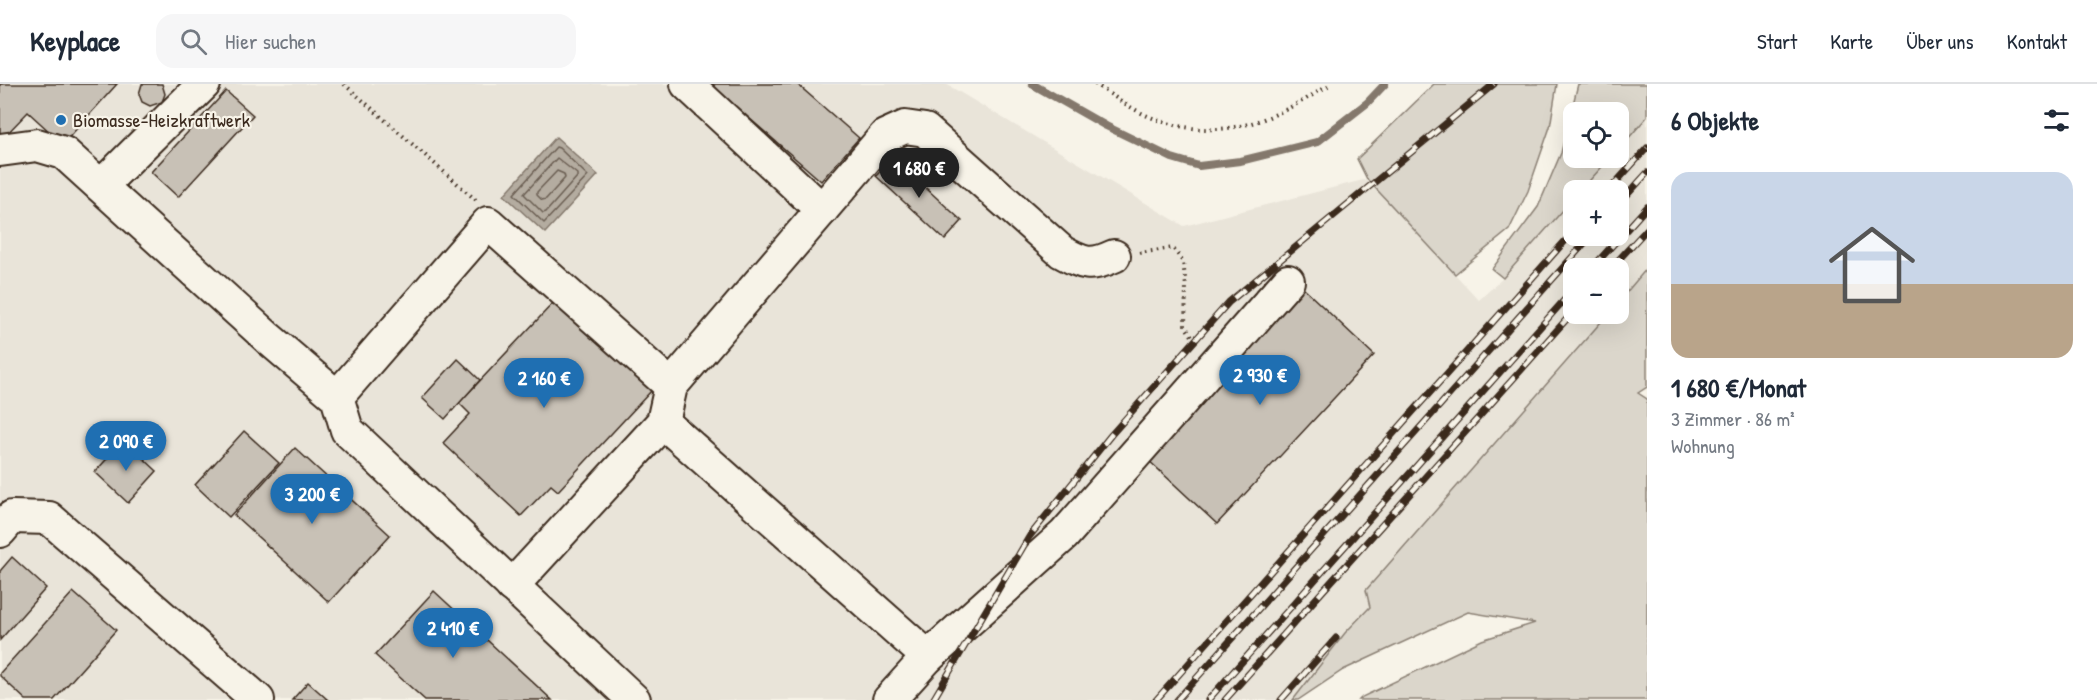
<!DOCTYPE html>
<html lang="de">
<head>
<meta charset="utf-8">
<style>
	body { margin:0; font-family:"Patrick Hand",sans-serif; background:#f6f6f7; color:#1f2937; height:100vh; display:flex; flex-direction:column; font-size:22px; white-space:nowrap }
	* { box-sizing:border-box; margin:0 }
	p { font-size:20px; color:#747a83 }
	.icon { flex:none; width:33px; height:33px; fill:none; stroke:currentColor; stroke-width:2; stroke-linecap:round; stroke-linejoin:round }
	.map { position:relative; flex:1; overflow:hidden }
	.side { display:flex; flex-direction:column; background:#fff; width:450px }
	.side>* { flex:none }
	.buttons { position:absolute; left:1563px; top:18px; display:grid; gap:12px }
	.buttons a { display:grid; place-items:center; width:66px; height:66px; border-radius:12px; background:#fff; box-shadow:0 6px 24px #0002; font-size:30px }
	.price { position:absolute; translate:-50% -51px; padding:0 14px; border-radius:21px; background:#1f6fb2; color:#fff; font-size:20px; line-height:39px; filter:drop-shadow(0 2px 3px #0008) }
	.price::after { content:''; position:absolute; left:50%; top:36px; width:18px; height:14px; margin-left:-9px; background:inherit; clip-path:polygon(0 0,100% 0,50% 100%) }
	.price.on { background:#222; color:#fff }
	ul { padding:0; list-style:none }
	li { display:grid; align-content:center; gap:12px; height:318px; padding:0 24px }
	li span { display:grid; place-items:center; height:186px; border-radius:18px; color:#555 }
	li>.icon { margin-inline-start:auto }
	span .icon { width:108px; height:108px; fill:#fffc; stroke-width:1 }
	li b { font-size:26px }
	h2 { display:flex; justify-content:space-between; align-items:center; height:72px; padding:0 24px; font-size:26px }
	header { display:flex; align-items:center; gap:36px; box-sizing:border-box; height:84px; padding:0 30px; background:#fff; border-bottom:2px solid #e0e1e3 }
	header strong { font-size:28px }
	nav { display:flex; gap:33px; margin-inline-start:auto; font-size:21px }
	.search { width:420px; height:54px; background:#f6f6f7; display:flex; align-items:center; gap:15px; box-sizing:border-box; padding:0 21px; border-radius:18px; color:#747a83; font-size:22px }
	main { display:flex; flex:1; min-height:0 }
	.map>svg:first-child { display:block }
	.built { fill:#e9e4d9 }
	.green { fill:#dbd6cb; stroke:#8b8074; stroke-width:1.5 }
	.water { fill:#b4aca0; stroke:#84786c; stroke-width:1.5 }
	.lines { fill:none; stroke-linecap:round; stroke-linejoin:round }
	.shore { stroke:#6b5e52; stroke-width:1.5 }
	.stream { stroke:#84786c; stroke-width:8 }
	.building { fill:#c8c1b6; stroke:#3b2a1e; stroke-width:1.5 }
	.minor-casing { stroke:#3b2a1e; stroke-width:36 }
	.path { stroke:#3b2a1e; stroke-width:4; stroke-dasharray:1.5 4.5; stroke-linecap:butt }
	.minor { stroke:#f7f3e8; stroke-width:32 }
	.rail-casing { stroke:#3b2a1e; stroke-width:7 }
	.rail { stroke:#f7f3e8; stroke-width:4.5; stroke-dasharray:14; stroke-linecap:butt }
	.poi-dot { fill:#1f6fb2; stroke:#f7f3e8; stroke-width:2 }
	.labels { text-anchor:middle; stroke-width:4.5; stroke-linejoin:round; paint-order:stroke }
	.poi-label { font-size:20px; fill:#3b2a1e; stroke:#f7f3e8; text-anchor:start }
</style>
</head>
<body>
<header>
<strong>Keyplace</strong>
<div class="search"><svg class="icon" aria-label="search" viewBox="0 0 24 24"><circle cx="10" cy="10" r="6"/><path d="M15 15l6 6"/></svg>Hier suchen</div>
<nav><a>Start</a><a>Karte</a><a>Über uns</a><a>Kontakt</a></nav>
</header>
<main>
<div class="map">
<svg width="1647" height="616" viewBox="0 0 1647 616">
	<rect width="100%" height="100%" fill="#f7f3e8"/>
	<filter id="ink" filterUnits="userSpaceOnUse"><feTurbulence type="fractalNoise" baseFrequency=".0167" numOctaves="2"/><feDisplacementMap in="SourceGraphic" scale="12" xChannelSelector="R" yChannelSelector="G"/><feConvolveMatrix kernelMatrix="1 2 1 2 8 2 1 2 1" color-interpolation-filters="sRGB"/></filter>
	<g filter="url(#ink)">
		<!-- built -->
		<polygon class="built" points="0,0 946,0 1184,142 1367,95 1479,216 1503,194 1573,115 1574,152 1618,152 1618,106 1581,106 1610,74 1618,74 1619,65 1647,33 1647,184 1619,217 1618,184 1574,184 1574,230 1608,230 1367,506 1371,522 1345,549 1293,616 0,616"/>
		<!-- green -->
		<g class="green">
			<polygon points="1434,0 1557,0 1550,43 1528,107 1509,146 1455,190 1367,95 1357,75"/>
			<polygon points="1578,0 1647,0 1647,33 1619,65 1618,28 1574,28 1574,74 1610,74 1581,106 1574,106 1573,115 1503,194 1492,185 1538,123 1561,69"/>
			<polygon points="1647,184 1647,303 1638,309 1647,315 1647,616 1359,616 1362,613 1482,556 1535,539 1468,528 1343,586 1298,616 1293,616 1345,549 1370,523 1366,506 1608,230 1618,230 1619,217"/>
		</g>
		<!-- water -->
		<polygon class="water" points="556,53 598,91 545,149 504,111"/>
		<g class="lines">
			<!-- shore -->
			<g class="shore">
				<polygon points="556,63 559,64 588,92 544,139 514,110"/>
				<polygon points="557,74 577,90 577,93 546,128 543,129 524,110"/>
				<polygon points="557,87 564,90 565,94 546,115 542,116 537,111 537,108"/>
			</g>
			<!-- stream -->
			<polyline class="stream" points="1032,0 1106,42 1172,74 1199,82 1240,77 1317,58 1367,19 1385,0"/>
		</g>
		<!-- building -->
		<g class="building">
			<polygon points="0,0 117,0 63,60 28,28 0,57"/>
			<polygon points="142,0 162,0 165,10 162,18 150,22 142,18 139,10"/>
			<polygon points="710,0 797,0 859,54 821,97"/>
			<polygon points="226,7 253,31 178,113 151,88"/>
			<polygon points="893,74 962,137 945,156 876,92"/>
			<polygon points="1303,204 1374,271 1217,440 1145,373"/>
			<polygon points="556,216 652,306 558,407 551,401 521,432 443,359 470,330 459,319"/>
			<polygon points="458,275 480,296 445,335 422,314"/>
			<polygon points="244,347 279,379 229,433 195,401"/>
			<polygon points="124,356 157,387 128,419 95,388"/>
			<polygon points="295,364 390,451 329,518 234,431"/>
			<polygon points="12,473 46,504 0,556 0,487"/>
			<polygon points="434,507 552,616 425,616 375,571"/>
			<polygon points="73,508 116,546 54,616 26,616 0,592 0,589"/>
			<polygon points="308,598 328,616 292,616"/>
		</g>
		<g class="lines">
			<defs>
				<g id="minor">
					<polyline points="687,0 822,126"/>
					<polyline points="0,66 37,61 64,69 268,254 337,313 347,346 634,616"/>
					<polyline points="101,102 204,0"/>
					<polyline points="337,313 488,139 671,302"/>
					<polyline points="663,338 928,573"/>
					<polyline points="0,447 12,433 49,434 258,616"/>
					<path d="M 512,502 L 663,338 L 671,302 L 885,52 L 905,43 L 925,46 L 1062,168 C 1084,180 1090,183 1114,172"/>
					<polyline points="889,616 928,573 1064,451 1288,197"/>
				</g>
			</defs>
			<!-- minor casing -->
			<use href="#minor" class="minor-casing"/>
			<!-- path -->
			<g class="path">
				<polyline points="344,0 476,116"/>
				<path d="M 1095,0 C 1112,11 1131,25 1150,33 C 1221,61 1271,37 1331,0"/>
				<polyline points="1139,169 1173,164 1183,178 1186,202 1185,242 1197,259"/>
			</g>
			<!-- minor -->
			<use href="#minor" class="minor"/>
			<defs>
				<g id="rail">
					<polyline points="1609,106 1647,64"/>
					<polyline points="1618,121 1647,89"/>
					<polyline points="1592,184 1647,123"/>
					<polyline points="1611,184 1647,145"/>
					<polyline points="933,616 1029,453 1111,351 1229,218 1494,0"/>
					<polyline points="1156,616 1574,147"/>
					<polyline points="1177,616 1591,152"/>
					<polyline points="1208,616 1574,205"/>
					<polyline points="1225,616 1574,227"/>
					<polyline points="1281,616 1336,554"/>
				</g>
			</defs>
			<!-- rail casing -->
			<use href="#rail" class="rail-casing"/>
			<!-- rail -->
			<use href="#rail" class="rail"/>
		</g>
	</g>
	<!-- markers -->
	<circle class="poi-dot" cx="61" cy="36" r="6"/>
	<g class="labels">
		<!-- poi labels -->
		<g class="poi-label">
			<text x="73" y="43">Biomasse-Heizkraftwerk</text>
		</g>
	</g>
</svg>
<div class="buttons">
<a><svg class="icon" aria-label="locate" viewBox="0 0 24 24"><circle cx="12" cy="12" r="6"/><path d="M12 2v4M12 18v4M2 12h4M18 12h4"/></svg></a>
<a>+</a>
<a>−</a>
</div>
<b class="price on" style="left:919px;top:115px">1 680 €</b>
<b class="price" style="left:1260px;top:322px">2 930 €</b>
<b class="price" style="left:544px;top:325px">2 160 €</b>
<b class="price" style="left:126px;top:388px">2 090 €</b>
<b class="price" style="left:312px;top:441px">3 200 €</b>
<b class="price" style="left:453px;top:575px">2 410 €</b>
</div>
<section class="side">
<h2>6 Objekte<svg class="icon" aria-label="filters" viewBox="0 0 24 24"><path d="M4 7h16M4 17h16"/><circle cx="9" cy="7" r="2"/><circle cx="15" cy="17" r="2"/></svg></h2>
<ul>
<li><span style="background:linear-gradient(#c9d6e8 60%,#b9a48a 0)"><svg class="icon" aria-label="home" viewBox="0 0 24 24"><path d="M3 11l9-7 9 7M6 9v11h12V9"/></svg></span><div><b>1 680 €/Monat</b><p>3 Zimmer · 86 m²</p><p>Wohnung</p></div></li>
</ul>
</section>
</main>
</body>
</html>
